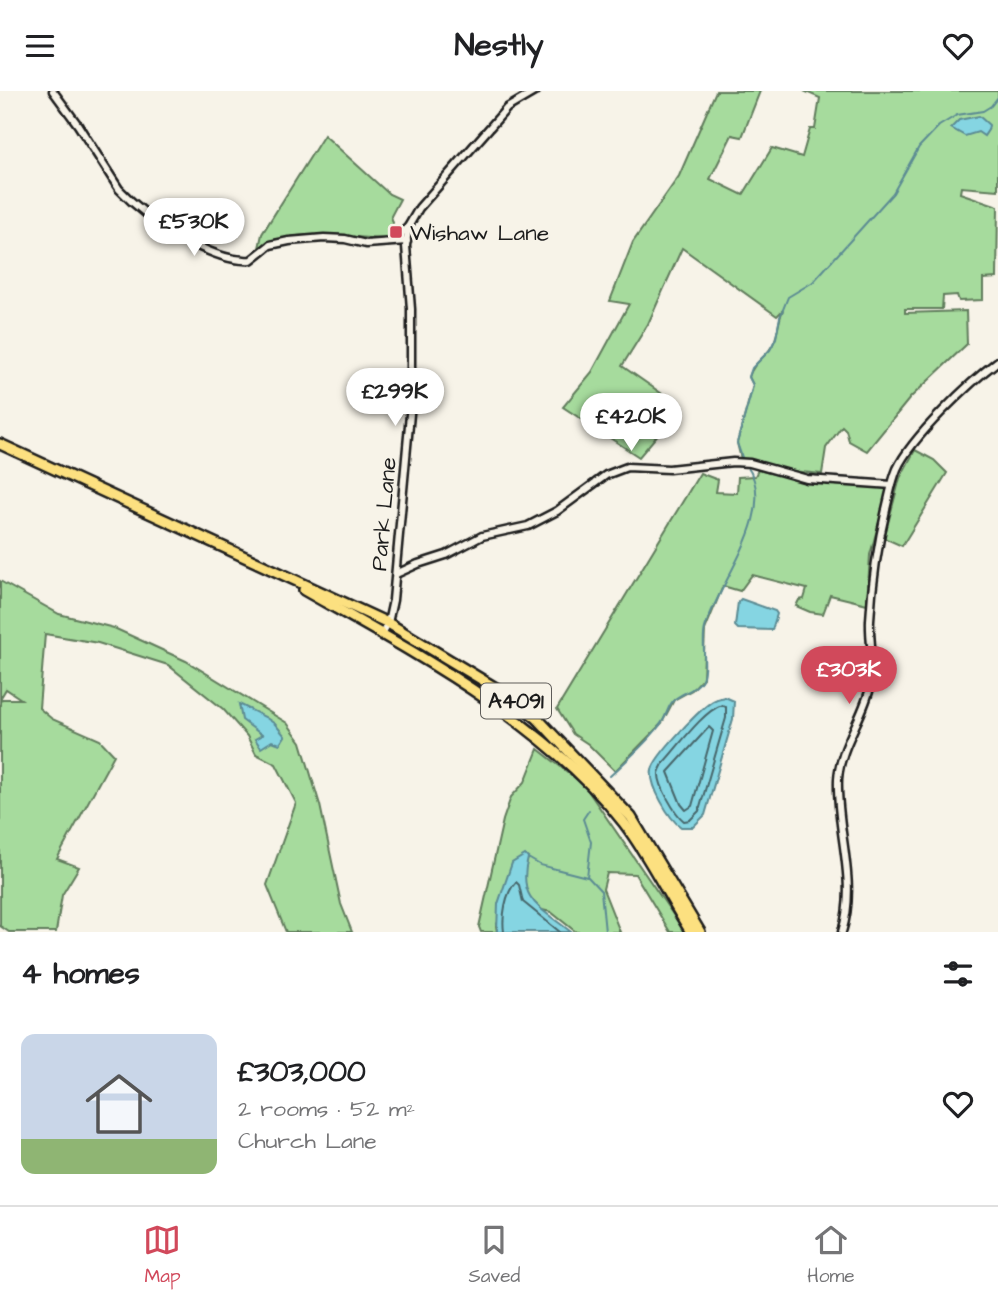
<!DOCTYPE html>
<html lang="en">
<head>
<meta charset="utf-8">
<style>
	body { margin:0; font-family:"Architects Daughter",sans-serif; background:#f2f2f2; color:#202124; height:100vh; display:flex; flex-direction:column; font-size:26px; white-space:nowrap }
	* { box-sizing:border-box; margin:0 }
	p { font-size:23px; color:#757577 }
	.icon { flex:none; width:38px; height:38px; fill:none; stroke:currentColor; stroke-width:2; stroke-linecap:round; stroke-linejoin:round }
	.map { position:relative; height:841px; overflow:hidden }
	.side { display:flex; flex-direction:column; background:#fff; flex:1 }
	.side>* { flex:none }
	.price { position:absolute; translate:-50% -60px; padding:0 16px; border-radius:24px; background:#fff; color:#222; font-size:23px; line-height:46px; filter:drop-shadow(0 2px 4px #0008) }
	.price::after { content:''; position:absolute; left:50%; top:42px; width:21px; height:16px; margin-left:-10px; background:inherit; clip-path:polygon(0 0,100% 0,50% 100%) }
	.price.active { background:#d1495b; color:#fff }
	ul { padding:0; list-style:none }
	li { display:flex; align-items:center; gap:21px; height:175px; padding:0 21px }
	li span { display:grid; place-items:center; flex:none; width:196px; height:140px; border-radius:14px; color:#555 }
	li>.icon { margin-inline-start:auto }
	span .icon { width:84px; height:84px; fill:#fffc; stroke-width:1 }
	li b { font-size:30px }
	h2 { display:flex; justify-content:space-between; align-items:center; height:84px; padding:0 21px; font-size:30px }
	header { display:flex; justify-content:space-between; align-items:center; height:91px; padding:0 21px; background:#fff; font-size:32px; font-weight:700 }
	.menu { display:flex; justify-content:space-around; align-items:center; height:98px; border-top:2px solid #e0e0e0; background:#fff; font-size:19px; color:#757577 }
	.menu a { display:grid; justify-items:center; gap:4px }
	.menu .active { color:#d1495b }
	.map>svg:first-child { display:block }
	.green { fill:#a6db9d; stroke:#617c5c; stroke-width:2 }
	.water { fill:#85d5e2; stroke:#5b8b93; stroke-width:2 }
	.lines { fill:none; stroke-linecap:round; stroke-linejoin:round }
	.shore { stroke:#46666b; stroke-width:2 }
	.stream { stroke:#5b8b93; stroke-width:2 }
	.minor-casing { stroke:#1c1c1c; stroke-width:11 }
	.primary-casing { stroke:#1c1c1c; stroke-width:14 }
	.minor { stroke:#f7f3e8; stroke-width:6 }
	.primary { stroke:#fce080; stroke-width:9 }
	.poi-dot { fill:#d1495b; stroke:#f7f3e8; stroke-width:2.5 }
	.labels { text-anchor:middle; stroke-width:6; stroke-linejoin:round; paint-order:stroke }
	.shield { fill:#f7f3e8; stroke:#5e5c59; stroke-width:2 }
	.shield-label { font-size:21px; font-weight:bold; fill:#1c1c1c }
	.poi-label { font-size:23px; fill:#1c1c1c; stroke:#f7f3e8; text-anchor:start }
	.street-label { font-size:23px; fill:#1c1c1c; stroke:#f7f3e8 }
</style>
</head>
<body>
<header><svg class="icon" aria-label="menu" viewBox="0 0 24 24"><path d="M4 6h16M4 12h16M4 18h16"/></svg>Nestly<svg class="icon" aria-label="heart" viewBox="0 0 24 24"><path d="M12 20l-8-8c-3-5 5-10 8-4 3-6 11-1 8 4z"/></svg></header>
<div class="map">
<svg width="998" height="841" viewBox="0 0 998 841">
	<rect width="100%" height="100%" fill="#f7f3e8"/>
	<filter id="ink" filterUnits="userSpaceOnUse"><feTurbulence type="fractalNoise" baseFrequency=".0143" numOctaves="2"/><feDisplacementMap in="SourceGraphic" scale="14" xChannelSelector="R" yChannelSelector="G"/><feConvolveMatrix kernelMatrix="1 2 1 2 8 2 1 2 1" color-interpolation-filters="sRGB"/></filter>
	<g filter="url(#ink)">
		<!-- green -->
		<g class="green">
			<path d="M 716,0 L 760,0 L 742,46 L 732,44 L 710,88 L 743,104 L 772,57 L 802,66 L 810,38 L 815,38 L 820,7 L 804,0 L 998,0 L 998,99 L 961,96 L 960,102 L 998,115 L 997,187 L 983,188 L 983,209 L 959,210 L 957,204 L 943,205 L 942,218 L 905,218 L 905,222 L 966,220 L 967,253 L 910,307 L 867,360 L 849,350 L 846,339 L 842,335 L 826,357 L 822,383 L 781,379 L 741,368 L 737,352 L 753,294 L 749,286 C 753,272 762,269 770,258 C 779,247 777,232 783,219 L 777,225 L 682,157 L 648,233 L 622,275 L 681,316 L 639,366 L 563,316 L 592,281 L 629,213 L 610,210 L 633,151 L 679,85 Z"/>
			<path d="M 324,44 L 389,103 L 400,108 L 391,125 L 393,132 L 388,148 C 350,147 292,135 259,157 L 262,143 Z"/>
			<polygon points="915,359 934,369 947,382 902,455 884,447 900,387"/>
			<path d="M 758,379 C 803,391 843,396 889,395 L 870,464 L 867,513 L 830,504 L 823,523 L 810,521 L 796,515 L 799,509 L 804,508 L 807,498 L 752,484 L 740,500 L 723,495 L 705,539 L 703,587 L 692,599 L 674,609 L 662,632 L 615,680 L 588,653 L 573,643 L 557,618 L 700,382 L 718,389 L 716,401 L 737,402 L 738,386 L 755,385 Z"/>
			<polygon points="0,490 59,523 114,537 186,570 287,632 301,651 320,714 341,813 352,841 286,841 267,794 296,712 276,673 256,663 247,645 223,618 168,574 98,552 45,543 39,617 52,628 100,649 114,664 57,768 79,776 62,804 56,841 9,841 0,835 0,611 2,608 21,608 6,598 0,608"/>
			<polygon points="538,658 584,694 685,841 670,841 635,783 607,782 603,798 620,841 576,841 551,821 542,819 528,806 523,783 528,767 496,835 497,841 481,841 479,836 503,729 511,706 525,691"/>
		</g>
		<!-- water -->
		<g class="water">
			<polygon points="979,25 989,34 988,39 984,45 978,41 965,45 951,37 959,29"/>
			<polygon points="741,508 775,520 777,523 772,539 738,538 735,535 738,511"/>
			<path d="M 725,606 L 734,610 L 733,628 L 705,724 L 693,736 L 681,736 C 669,728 649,694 652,679 C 654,666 702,615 715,609 C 718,607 722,607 725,606 Z"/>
			<polygon points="239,613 265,626 275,633 285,645 280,653 272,650 261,657 255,648 262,644 242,629"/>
			<path d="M 525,764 L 528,767 C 516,810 543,818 571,841 L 497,841 L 498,813 L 512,772 Z"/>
		</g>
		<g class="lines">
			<!-- shore -->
			<g class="shore">
				<path d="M 722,614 L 726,616 L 726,627 L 699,720 L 690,729 L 684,730 C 675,723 658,694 659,682 C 660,678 662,675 664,671 C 678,656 703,620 722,614 Z"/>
				<polygon points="709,636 713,640 692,715 686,719 681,713 668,681"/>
				<path d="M 504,841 C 502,826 505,802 516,791 L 519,794 L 523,811 L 560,841"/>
			</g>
			<!-- stream -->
			<g class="stream">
				<polyline points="743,369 737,352 752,299 753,294 749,286 752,277 770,259 776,247 780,226 788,206 813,191 893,102 919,56 939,35 957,24 983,20 991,15 998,6"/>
				<path d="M 610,685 C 624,672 653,646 662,631 C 667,624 668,613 675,608 C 684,601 694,600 701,590 C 708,578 701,551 705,537 C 718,492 781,418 746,374"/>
				<polyline points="528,767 540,774 587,786 591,751 583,728 589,719"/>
				<polyline points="588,786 601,800 605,841"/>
			</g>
			<defs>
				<g id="minor">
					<path d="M 53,0 L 78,34 L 119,98 C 146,127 211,172 251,169 L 270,154 L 289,150 L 324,147 L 345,148 L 366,153 L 407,150"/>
					<polyline points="394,149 408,136 419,117 507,17 536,0"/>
					<polyline points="396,483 418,473 446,464 482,445 528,435 557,420 606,384 627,376 669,378 733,371 750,372 807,388 892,394"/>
					<polyline points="382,543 388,532 393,509 411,312 411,218 406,155 408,136"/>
					<path d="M 842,841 C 858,790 836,740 838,688 C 840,655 864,626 871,593 C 875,572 869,551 870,529 C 872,490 878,452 887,414 C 890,402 892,390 897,378 C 911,347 970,291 998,270"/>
				</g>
				<g id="primary">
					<polyline points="0,353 388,532 509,605 537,627 631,726 700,841"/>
					<path d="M 304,499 C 413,561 546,631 624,732 C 650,766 668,805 691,841"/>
				</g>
			</defs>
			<!-- minor casing -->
			<use href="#minor" class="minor-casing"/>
			<!-- primary casing -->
			<use href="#primary" class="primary-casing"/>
			<!-- minor -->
			<use href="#minor" class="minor"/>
			<!-- primary -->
			<use href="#primary" class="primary"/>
		</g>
	</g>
	<!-- markers -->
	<rect class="poi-dot" x="389" y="134" width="14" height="14" rx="3.5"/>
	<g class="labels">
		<!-- shield labels -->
		<rect class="shield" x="481" y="592.5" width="70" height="35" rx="5"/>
		<g class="shield-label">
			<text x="516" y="617">A4091</text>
		</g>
		<!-- poi labels -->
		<g class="poi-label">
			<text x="410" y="149">Wishaw Lane</text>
		</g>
		<!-- street labels -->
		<g class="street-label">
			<text transform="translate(383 423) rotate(-85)" y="8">Park Lane</text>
		</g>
	</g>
</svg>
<b class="price" style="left:194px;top:167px">£530K</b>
<b class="price" style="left:395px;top:337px">£299K</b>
<b class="price" style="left:631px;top:362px">£420K</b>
<b class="price active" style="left:849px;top:615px">£303K</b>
</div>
<section class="side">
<h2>4 homes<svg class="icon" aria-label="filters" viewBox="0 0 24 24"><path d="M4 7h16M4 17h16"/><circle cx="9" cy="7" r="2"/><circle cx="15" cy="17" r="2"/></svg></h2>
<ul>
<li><span style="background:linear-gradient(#c9d6e8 75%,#8fb573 0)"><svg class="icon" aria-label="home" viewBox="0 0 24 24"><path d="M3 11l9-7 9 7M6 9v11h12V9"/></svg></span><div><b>£303,000</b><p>2 rooms · 52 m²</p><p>Church Lane</p></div><svg class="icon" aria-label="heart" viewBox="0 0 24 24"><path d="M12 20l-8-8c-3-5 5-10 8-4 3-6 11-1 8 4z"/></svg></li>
</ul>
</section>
<nav class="menu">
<a class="active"><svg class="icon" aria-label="map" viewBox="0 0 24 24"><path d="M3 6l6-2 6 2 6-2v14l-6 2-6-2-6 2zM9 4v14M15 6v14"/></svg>Map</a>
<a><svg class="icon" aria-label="saved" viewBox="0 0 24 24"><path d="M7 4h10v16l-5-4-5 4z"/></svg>Saved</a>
<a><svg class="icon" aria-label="home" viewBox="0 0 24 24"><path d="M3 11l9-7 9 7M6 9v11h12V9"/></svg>Home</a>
</nav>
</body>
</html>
